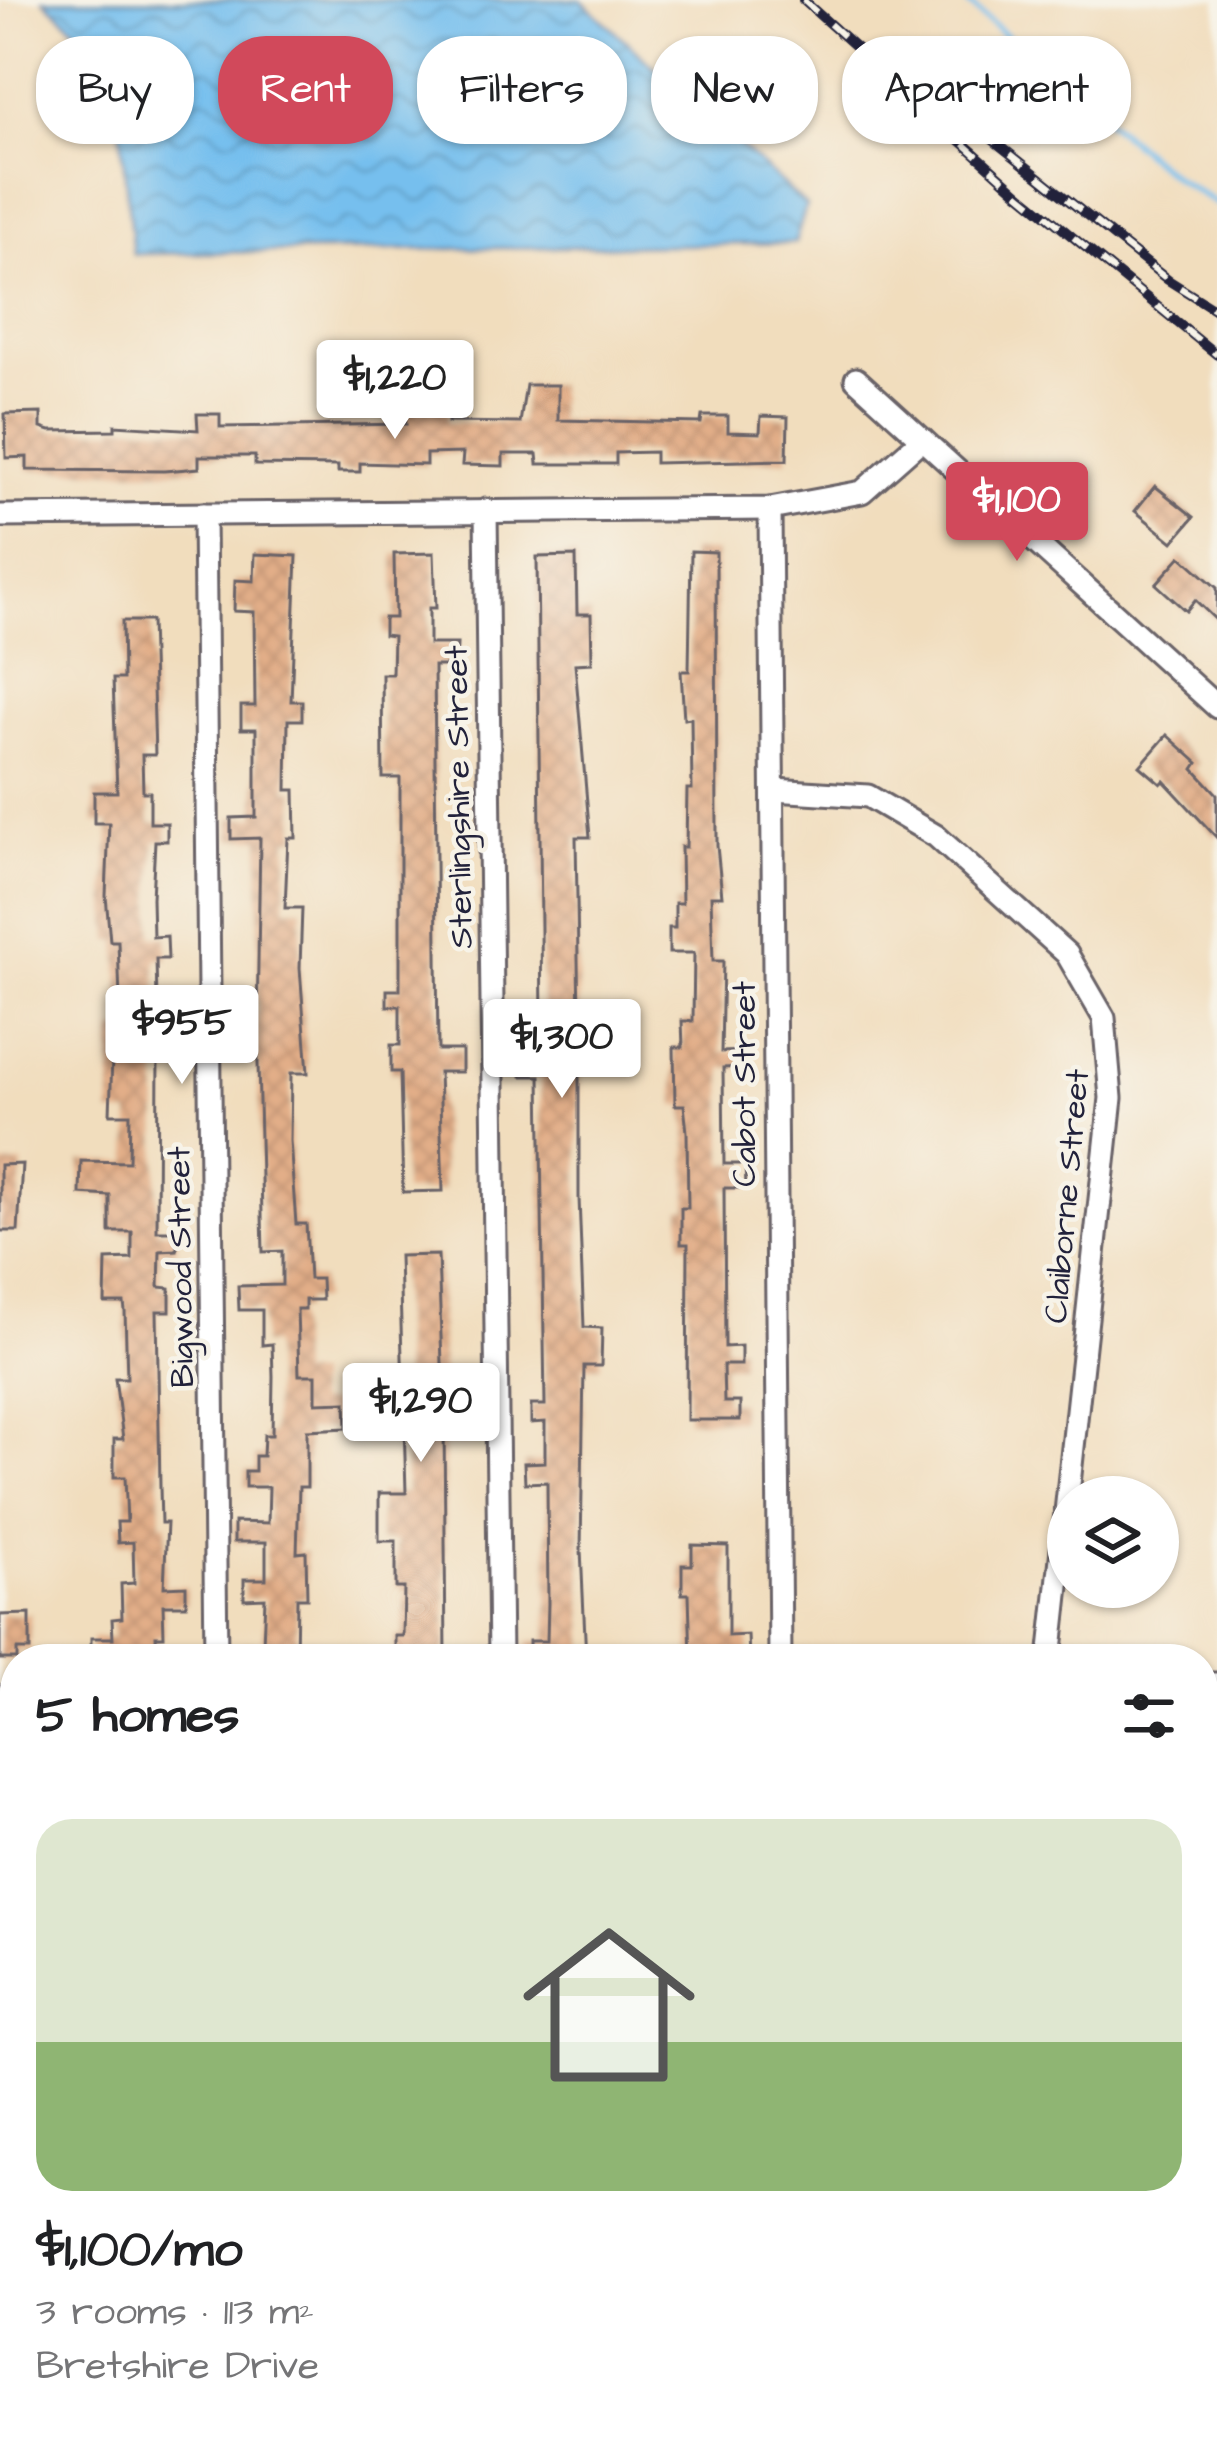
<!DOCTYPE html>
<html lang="en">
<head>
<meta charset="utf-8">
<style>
	body { margin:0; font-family:"Architects Daughter",sans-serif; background:#f2f2f2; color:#202124; height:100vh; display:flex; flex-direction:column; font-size:45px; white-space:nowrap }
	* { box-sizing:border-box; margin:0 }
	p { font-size:39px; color:#757577 }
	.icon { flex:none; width:66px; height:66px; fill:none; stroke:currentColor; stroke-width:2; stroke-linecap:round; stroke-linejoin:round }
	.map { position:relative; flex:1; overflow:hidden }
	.drawer { position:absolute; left:0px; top:1644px; width:1218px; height:807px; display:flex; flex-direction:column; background:#fff; border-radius:48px 48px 0 0; box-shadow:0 3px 9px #0004 }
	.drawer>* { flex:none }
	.banner { position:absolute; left:36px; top:36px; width:1146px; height:108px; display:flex; gap:24px }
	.controls { position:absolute; left:1047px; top:1476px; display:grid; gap:24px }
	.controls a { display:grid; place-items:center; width:132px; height:132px; border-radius:50%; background:#fff; box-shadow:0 3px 9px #0004; font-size:60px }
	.price { position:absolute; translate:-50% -102px; padding:0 27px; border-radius:12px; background:#fff; color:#222; font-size:39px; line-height:78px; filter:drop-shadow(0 3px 6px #0008) }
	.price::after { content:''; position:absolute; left:50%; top:72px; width:36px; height:27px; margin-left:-18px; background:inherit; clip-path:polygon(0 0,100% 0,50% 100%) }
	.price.selected { background:#d1495b; color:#fff }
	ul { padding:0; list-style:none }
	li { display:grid; align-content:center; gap:24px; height:636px; padding:0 36px }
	li span { display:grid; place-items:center; height:372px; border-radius:36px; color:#555 }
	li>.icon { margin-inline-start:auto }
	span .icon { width:216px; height:216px; fill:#fffc; stroke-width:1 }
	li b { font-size:51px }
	h2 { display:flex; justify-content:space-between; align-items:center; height:144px; padding:0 36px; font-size:51px }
	.pill { padding:0 42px; border-radius:48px; background:#fff; box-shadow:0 3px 9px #0004; font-size:42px; line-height:108px }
	.pill.selected { background:#d1495b; color:#fff }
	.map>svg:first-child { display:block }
	.water { fill:url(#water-waves); stroke:#4c7094; stroke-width:3 }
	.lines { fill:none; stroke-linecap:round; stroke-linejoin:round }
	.stream { stroke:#76bfee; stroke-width:6 }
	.building { fill:url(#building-cross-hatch) }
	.street-casing { stroke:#6a6368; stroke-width:27 }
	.secondary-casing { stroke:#6a6368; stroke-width:39 }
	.street { stroke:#fff; stroke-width:21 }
	.secondary { stroke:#f9e7c3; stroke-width:33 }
	.rail-casing { stroke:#22223b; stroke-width:10 }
	.rail { stroke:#f7f3e8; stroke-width:6; stroke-dasharray:18; stroke-linecap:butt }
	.labels { text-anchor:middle; stroke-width:9; stroke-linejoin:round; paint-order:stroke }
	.street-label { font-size:33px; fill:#22223b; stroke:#f7f3e8 }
</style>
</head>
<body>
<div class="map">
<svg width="1217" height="2450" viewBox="0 0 1217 2450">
	<defs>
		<pattern id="water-waves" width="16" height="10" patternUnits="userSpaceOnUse" patternTransform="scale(3)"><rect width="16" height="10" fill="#76bfee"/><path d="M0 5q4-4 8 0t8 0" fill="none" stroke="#609bc2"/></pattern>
		<pattern id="building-cross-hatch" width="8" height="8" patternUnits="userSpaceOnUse" patternTransform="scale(3)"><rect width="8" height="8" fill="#e2ae88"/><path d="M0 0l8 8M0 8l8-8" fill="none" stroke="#c29576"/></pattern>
	</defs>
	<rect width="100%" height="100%" fill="#f7f3e8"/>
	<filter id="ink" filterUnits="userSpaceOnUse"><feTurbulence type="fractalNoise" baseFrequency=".00833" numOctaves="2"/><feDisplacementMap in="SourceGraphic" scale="24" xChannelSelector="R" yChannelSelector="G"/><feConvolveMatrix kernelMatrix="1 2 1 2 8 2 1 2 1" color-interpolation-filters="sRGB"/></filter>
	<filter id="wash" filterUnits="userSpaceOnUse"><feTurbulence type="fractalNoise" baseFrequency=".004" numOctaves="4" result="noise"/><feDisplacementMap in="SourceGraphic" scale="48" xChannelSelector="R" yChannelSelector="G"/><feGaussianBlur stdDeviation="2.7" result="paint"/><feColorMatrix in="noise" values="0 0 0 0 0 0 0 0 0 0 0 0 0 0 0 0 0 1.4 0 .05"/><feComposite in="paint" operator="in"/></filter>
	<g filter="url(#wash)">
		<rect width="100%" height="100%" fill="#f1ddbd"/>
		<!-- water -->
		<polygon class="water" points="44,0 581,0 806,206 795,243 133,254 120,125 85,37"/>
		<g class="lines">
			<!-- stream -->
			<polyline class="stream" points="964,0 1175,178 1217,204"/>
		</g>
		<g id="blocks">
			<!-- building -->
			<g class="building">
				<polygon points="526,385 558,385 558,420 701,423 702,416 728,416 728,432 760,433 761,416 788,417 787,460 655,463 655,452 616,453 616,464 538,464 537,454 503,454 503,466 462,465 463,453 426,454 426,465 360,463 360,472 338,472 338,466 255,465 255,456 199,456 199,468 164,471 27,470 27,457 6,458 5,414 41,413 41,428 50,431 115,430 115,425 198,430 197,414 220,414 220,427 406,424 405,411 447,410 448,422 520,423"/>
				<polygon points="1155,486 1194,517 1173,542 1135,511"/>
				<polygon points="691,551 716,552 717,846 722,896 711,896 713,961 723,961 721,1052 743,1051 744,1067 723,1068 724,1164 745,1164 746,1188 724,1188 725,1347 741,1346 741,1365 723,1365 724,1402 740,1402 740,1420 687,1420 688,1244 681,1244 681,1208 688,1208 687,1132 684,1105 675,1105 674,1047 683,1047 682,1021 693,1021 694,953 669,953 669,928 675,928 675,903 682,903 681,847 686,847 687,789 692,789 691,718 684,719 681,671 689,671"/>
				<polygon points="434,553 436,608 429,608 429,644 457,644 456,666 434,666 438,1050 462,1050 462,1072 439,1072 443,1191 403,1192 400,1072 391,1072 391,1045 400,1045 400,1006 387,1006 387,990 400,990 400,778 383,778 382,674 392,674 393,636 384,635 384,618 395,618 394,554"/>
				<polygon points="255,554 297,556 291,701 302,701 302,720 288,720 287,790 295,790 296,838 288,838 285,908 302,908 300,968 308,1073 291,1073 290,1141 296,1224 306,1224 309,1279 321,1279 322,1300 305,1300 305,1309 297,1309 299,1375 316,1375 316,1403 346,1402 347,1428 307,1430 307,1487 299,1487 297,1553 306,1552 307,1598 297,1598 296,1659 242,1659 243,1643 263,1644 265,1598 244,1599 244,1579 266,1579 266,1542 234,1542 234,1522 268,1523 269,1487 245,1487 245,1471 255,1471 255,1456 263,1456 264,1435 272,1435 273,1376 272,1344 262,1345 262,1310 239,1310 238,1286 282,1285 282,1251 263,1252 257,1025 260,838 231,839 231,818 256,817 256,729 241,729 241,706 255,706 254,612 234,611 235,580 254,581"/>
				<polygon points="576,556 577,614 591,614 592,663 575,664 590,837 576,837 579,1020 582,1031 594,1031 594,1048 582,1048 579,1075 579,1198 584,1327 602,1328 601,1366 584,1366 581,1550 586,1659 529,1659 529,1641 547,1641 548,1603 547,1482 525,1483 524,1463 545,1462 545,1422 531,1423 531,1405 545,1405 540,1076 522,1076 522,1053 541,1053 542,1020 537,557"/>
				<polygon points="1181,556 1217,588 1217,621 1195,600 1186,611 1156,584"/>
				<polygon points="122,621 151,621 155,755 142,755 143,792 150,792 150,823 167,823 167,841 155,841 152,898 153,937 167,936 168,959 156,959 157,1000 165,1000 165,1018 136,1019 136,1052 158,1052 157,1231 177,1231 177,1250 160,1251 159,1287 170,1288 170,1311 157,1311 160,1487 161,1523 167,1523 164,1587 186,1586 186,1605 163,1605 164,1636 156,1636 157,1659 91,1659 91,1638 113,1638 112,1619 122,1618 121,1584 134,1583 133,1542 118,1543 117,1522 127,1522 125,1477 114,1477 114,1439 123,1439 115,1378 127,1378 125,1311 124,1303 105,1303 106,1260 132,1259 132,1232 110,1232 110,1196 80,1194 81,1161 129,1162 130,1114 110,1114 113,1030 121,1030 118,941 110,941 106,896 109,823 94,823 94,792 117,792 113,679 123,679"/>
				<polygon points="1167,735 1198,763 1194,769 1217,794 1217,838 1164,781 1161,784 1140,766"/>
				<polygon points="22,1164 18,1231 0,1231 0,1165"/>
				<polygon points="438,1255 443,1390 450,1389 451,1402 466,1402 466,1420 444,1420 446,1659 395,1659 395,1636 403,1636 404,1588 396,1588 396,1541 379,1541 379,1493 406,1493 404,1421 386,1421 386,1391 403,1391 399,1256"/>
				<polygon points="692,1545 728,1546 728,1636 748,1635 749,1657 691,1659 689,1594 682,1594 682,1565 692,1565"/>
				<polygon points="30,1614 30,1650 17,1650 17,1659 0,1659 0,1615"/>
			</g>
		</g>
	</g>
	<g filter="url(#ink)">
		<use href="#blocks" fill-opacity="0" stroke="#6a6368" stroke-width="3"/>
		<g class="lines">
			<defs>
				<g id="street">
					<polyline points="856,379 1217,707"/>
					<polyline points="770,509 780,1659"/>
					<polyline points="486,510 500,1659"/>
					<polyline points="204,514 216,1659"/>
					<polyline points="0,516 770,509 862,492 922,439"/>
					<polyline points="774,790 868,796 936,836 1067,954 1104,1018 1111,1098 1050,1659"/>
					<polyline points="1203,1684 1217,1684"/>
					<polyline points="0,1697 15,1697"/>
					<polyline points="1203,2191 1217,2217"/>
					<polyline points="0,2358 15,2383"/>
					<polyline points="46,2436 55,2450"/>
					<polyline points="379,2436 388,2450"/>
					<polyline points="703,2436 712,2450"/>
					<polyline points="1033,2436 1042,2450"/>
				</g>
				<g id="secondary">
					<polyline points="1203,2056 1217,2056"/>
					<polyline points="0,2073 15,2072"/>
				</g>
			</defs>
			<!-- street casing -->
			<use href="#street" class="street-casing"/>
			<!-- secondary casing -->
			<use href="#secondary" class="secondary-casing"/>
			<!-- street -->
			<use href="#street" class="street"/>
			<!-- secondary -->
			<use href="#secondary" class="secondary"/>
			<defs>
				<g id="rail">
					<polyline points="803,0 1019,193 1217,355"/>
					<polyline points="898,64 1168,280 1217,311"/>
				</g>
			</defs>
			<!-- rail casing -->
			<use href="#rail" class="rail-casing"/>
			<!-- rail -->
			<use href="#rail" class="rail"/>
		</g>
	</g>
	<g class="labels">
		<!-- street labels -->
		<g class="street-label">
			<text transform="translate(457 797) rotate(-91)" y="12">Sterlingshire Street</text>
			<text transform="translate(743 1084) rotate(-90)" y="12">Cabot Street</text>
			<text transform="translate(1065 1196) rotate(-85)" y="12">Claiborne Street</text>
			<text transform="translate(179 1267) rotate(-91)" y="12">Bigwood Street</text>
		</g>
	</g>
</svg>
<div class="controls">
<a><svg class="icon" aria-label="layers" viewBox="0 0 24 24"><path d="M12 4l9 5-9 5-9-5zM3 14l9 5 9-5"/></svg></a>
</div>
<b class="price" style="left:395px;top:442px">$1,220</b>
<b class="price selected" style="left:1017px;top:564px">$1,100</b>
<b class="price" style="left:182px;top:1087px">$955</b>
<b class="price" style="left:562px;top:1101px">$1,300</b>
<b class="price" style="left:421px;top:1465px">$1,290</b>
<div class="banner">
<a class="pill">Buy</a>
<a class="pill selected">Rent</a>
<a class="pill">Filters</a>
<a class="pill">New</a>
<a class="pill">Apartment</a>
</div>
<section class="drawer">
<h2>5 homes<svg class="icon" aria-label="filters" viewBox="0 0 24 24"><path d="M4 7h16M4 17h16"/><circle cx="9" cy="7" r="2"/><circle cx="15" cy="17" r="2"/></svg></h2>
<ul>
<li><span style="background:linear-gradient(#dfe7d0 60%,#8fb573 0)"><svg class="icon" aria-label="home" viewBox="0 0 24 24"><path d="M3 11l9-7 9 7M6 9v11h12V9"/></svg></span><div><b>$1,100/mo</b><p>3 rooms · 113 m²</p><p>Bretshire Drive</p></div></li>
</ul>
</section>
</div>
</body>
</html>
